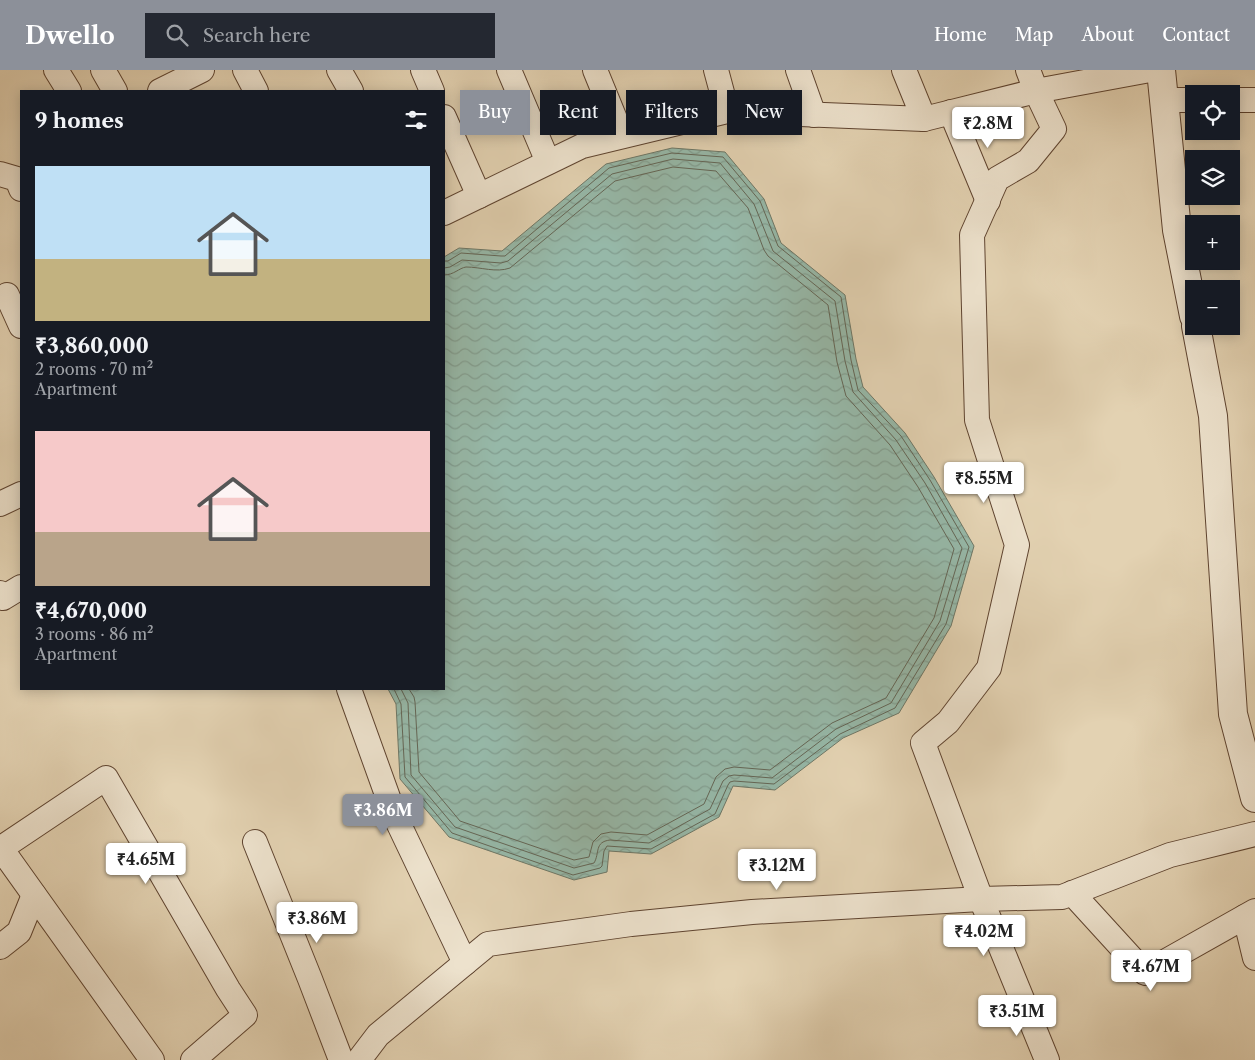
<!DOCTYPE html>
<html lang="en">
<head>
<meta charset="utf-8">
<style>
	body { margin:0; font-family:"Libre Caslon Text",serif; background:#242831; color:#f1f3f6; height:100vh; display:flex; flex-direction:column; font-size:19px; white-space:nowrap }
	* { box-sizing:border-box; margin:0 }
	p { font-size:16px; color:#9ea1a6 }
	.icon { flex:none; width:28px; height:28px; fill:none; stroke:currentColor; stroke-width:2; stroke-linecap:round; stroke-linejoin:round }
	.map { position:relative; flex:1; overflow:hidden }
	.details { position:absolute; left:20px; top:20px; width:425px; height:600px; display:flex; flex-direction:column; background:#171b24; border-radius:0px; box-shadow:0 2px 12px #0003 }
	.details>* { flex:none }
	.banner { position:absolute; left:460px; top:20px; width:475px; height:45px; display:flex; gap:10px }
	.fabs { position:absolute; left:1185px; top:15px; display:grid; gap:10px }
	.fabs a { display:grid; place-items:center; width:55px; height:55px; border-radius:0px; background:#171b24; box-shadow:0 2px 12px #0003; font-size:25px }
	.price { position:absolute; translate:-50% -42px; padding:0 11px; border-radius:5px; background:#fff; color:#222; font-size:16px; line-height:32px; filter:drop-shadow(0 1px 2px #0008) }
	.price::after { content:''; position:absolute; left:50%; top:30px; width:15px; height:11px; margin-left:-8px; background:inherit; clip-path:polygon(0 0,100% 0,50% 100%) }
	.price.current { background:#8c9099; color:#fff }
	ul { padding:0; list-style:none }
	li { display:grid; align-content:center; gap:10px; height:265px; padding:0 15px }
	li span { display:grid; place-items:center; height:155px; border-radius:0px; color:#555 }
	li>.icon { margin-inline-start:auto }
	span .icon { width:90px; height:90px; fill:#fffc; stroke-width:1 }
	li b { font-size:21px }
	h2 { display:flex; justify-content:space-between; align-items:center; height:60px; padding:0 15px; font-size:21px }
	.pill { padding:0 18px; border-radius:0px; background:#171b24; box-shadow:0 2px 12px #0003; font-size:18px; line-height:45px }
	.pill.current { background:#8c9099; color:#fff }
	header { display:flex; align-items:center; gap:30px; box-sizing:border-box; height:70px; padding:0 25px; background:#8c9099; color:#fff }
	header strong { font-size:24px }
	nav { display:flex; gap:28px; margin-inline-start:auto; font-size:18px }
	.search { width:350px; height:45px; background:#242831; display:flex; align-items:center; gap:12px; box-sizing:border-box; padding:0 18px; border-radius:0px; color:#9ea1a6; font-size:19px }
	.map>svg:first-child { display:block }
	.water { fill:url(#water-waves); stroke:#6e7766 }
	.lines { fill:none; stroke-linecap:round; stroke-linejoin:round }
	.shore { stroke:#646656; stroke-width:1 }
	.minor-casing { stroke:#5f4430; stroke-width:26 }
	.tertiary-casing { stroke:#5f4430; stroke-width:30 }
	.minor { stroke:#ede2cd; stroke-width:24 }
	.tertiary { stroke:#ede2cd; stroke-width:28 }
</style>
</head>
<body>
<header>
<strong>Dwello</strong>
<div class="search"><svg class="icon" aria-label="search" viewBox="0 0 24 24"><circle cx="10" cy="10" r="6"/><path d="M15 15l6 6"/></svg>Search here</div>
<nav><a>Home</a><a>Map</a><a>About</a><a>Contact</a></nav>
</header>
<div class="map">
<svg width="1255" height="990" viewBox="0 0 1255 990">
	<defs>
		<pattern id="water-waves" width="16" height="10" patternUnits="userSpaceOnUse" patternTransform="scale(1.25)"><rect width="16" height="10" fill="#96b8a8"/><path d="M0 5q4-4 8 0t8 0" fill="none" stroke="#829d8f"/></pattern>
	</defs>
	<rect width="100%" height="100%" fill="#e3d2b2"/>
	<filter id="stains"><feTurbulence type="fractalNoise" baseFrequency=".004" numOctaves="4"/><feColorMatrix values="0 0 0 0 .2 0 0 0 0 .09 0 0 0 0 .02 0 0 0 .5 -.17"/></filter>
	<radialGradient id="worn" r=".72"><stop offset=".6" stop-color="#630" stop-opacity="0"/><stop offset="1" stop-color="#630" stop-opacity=".3"/></radialGradient>
	<!-- water -->
	<polygon class="water" points="672,78 725,82 764,129 781,173 845,225 856,289 863,317 905,363 934,407 974,476 951,556 899,643 843,668 775,720 733,716 719,747 651,784 609,781 607,802 574,810 449,767 400,709 396,634 388,619 444,619 444,187 459,178 502,181 606,94"/>
	<g class="lines">
		<!-- shore -->
		<g class="shore">
			<polyline points="394,619 401,634 405,707 452,763 573,805 600,798 602,796 604,781 607,776 651,779 715,744 728,715 730,712 734,711 774,714 840,664 895,638 946,554 969,477 930,410 901,366 858,320 851,290 841,227 778,176 760,131 723,87 672,83 609,98 505,186 501,186 461,183 448,191 444,191"/>
			<path d="M 401,619 L 408,633 L 411,705 L 455,757 L 574,798 L 594,793 C 600,783 594,772 610,770 L 649,773 L 710,739 L 723,711 L 729,706 L 734,705 L 772,708 L 836,659 L 891,633 L 940,551 L 962,478 L 925,413 L 896,370 L 853,322 L 845,291 L 835,231 L 773,181 L 754,134 L 720,93 L 673,89 L 612,104 L 508,191 L 501,193 L 462,190 L 450,197 L 444,198"/>
			<path d="M 409,619 L 414,627 L 415,632 L 419,702 L 460,751 L 574,790 L 589,787 L 593,772 L 601,764 L 611,762 L 647,765 L 704,734 L 716,707 L 725,699 L 734,697 L 770,700 L 832,653 L 886,628 L 934,548 L 954,479 L 918,417 L 890,375 L 846,326 L 837,292 L 828,235 L 768,186 L 764,180 L 748,138 L 716,101 L 673,97 L 615,111 L 510,198 C 496,203 481,197 466,197 C 459,198 454,205 444,205"/>
		</g>
		<defs>
			<g id="minor">
				<polyline points="56,0 69,21"/>
				<polyline points="103,0 115,21"/>
				<polyline points="245,0 256,21"/>
				<polyline points="339,0 351,21"/>
				<polyline points="423,0 432,21"/>
				<polyline points="509,0 548,92"/>
				<polyline points="595,0 622,66"/>
				<polyline points="716,0 727,41"/>
				<polyline points="798,0 814,45"/>
				<polyline points="160,21 202,0"/>
				<polyline points="1164,30 1194,30"/>
				<polyline points="1231,30 1255,30"/>
				<polyline points="951,42 988,131"/>
				<polyline points="444,47 479,126"/>
				<polyline points="924,49 1036,21 1028,0"/>
				<polyline points="0,104 17,109 21,119"/>
				<polyline points="444,143 582,76 727,41 924,49 904,0"/>
				<polyline points="7,225 21,256"/>
				<polyline points="0,434 21,424"/>
				<polyline points="0,523 3,528 21,517"/>
				<polyline points="349,619 394,744 465,893"/>
				<polyline points="255,772 310,909 341,990"/>
				<polyline points="0,777 152,990"/>
				<polyline points="0,779 106,708 228,919 245,945 193,990"/>
				<polyline points="1072,823 1145,903 1255,841"/>
				<polyline points="1245,847 1255,888"/>
				<polyline points="0,877 19,862 34,825"/>
				<polyline points="359,990 378,965 488,874 631,854 752,842 981,829 1062,827 1170,785 1255,764"/>
				<polyline points="1047,990 981,829 923,673 948,652 989,598 1017,475 977,350 972,165 997,109 1028,91 1054,59 1036,21 1150,0"/>
			</g>
			<g id="tertiary">
				<polyline points="1161,0 1177,160 1194,246"/>
				<polyline points="1196,256 1213,346 1233,644 1255,728"/>
			</g>
		</defs>
		<!-- minor casing -->
		<use href="#minor" class="minor-casing"/>
		<!-- tertiary casing -->
		<use href="#tertiary" class="tertiary-casing"/>
		<!-- minor -->
		<use href="#minor" class="minor"/>
		<!-- tertiary -->
		<use href="#tertiary" class="tertiary"/>
	</g>
	<rect width="100%" height="100%" filter="url(#stains)"/>
	<rect width="100%" height="100%" fill="url(#worn)"/>
</svg>
<div class="fabs">
<a><svg class="icon" aria-label="locate" viewBox="0 0 24 24"><circle cx="12" cy="12" r="6"/><path d="M12 2v4M12 18v4M2 12h4M18 12h4"/></svg></a>
<a><svg class="icon" aria-label="layers" viewBox="0 0 24 24"><path d="M12 4l9 5-9 5-9-5zM3 14l9 5 9-5"/></svg></a>
<a>+</a>
<a>−</a>
</div>
<b class="price" style="left:988px;top:79px">₹2.8M</b>
<b class="price" style="left:984px;top:434px">₹8.55M</b>
<b class="price current" style="left:383px;top:766px">₹3.86M</b>
<b class="price" style="left:146px;top:815px">₹4.65M</b>
<b class="price" style="left:777px;top:821px">₹3.12M</b>
<b class="price" style="left:317px;top:874px">₹3.86M</b>
<b class="price" style="left:984px;top:887px">₹4.02M</b>
<b class="price" style="left:1151px;top:922px">₹4.67M</b>
<b class="price" style="left:1017px;top:967px">₹3.51M</b>
<div class="banner">
<a class="pill current">Buy</a>
<a class="pill">Rent</a>
<a class="pill">Filters</a>
<a class="pill">New</a>
</div>
<section class="details">
<h2>9 homes<svg class="icon" aria-label="filters" viewBox="0 0 24 24"><path d="M4 7h16M4 17h16"/><circle cx="9" cy="7" r="2"/><circle cx="15" cy="17" r="2"/></svg></h2>
<ul>
<li><span style="background:linear-gradient(#bfe0f5 60%,#c2b280 0)"><svg class="icon" aria-label="home" viewBox="0 0 24 24"><path d="M3 11l9-7 9 7M6 9v11h12V9"/></svg></span><div><b>₹3,860,000</b><p>2 rooms · 70 m²</p><p>Apartment</p></div></li>
<li><span style="background:linear-gradient(#f6c9c9 65%,#b9a48a 0)"><svg class="icon" aria-label="home" viewBox="0 0 24 24"><path d="M3 11l9-7 9 7M6 9v11h12V9"/></svg></span><div><b>₹4,670,000</b><p>3 rooms · 86 m²</p><p>Apartment</p></div></li>
</ul>
</section>
</div>
</body>
</html>
